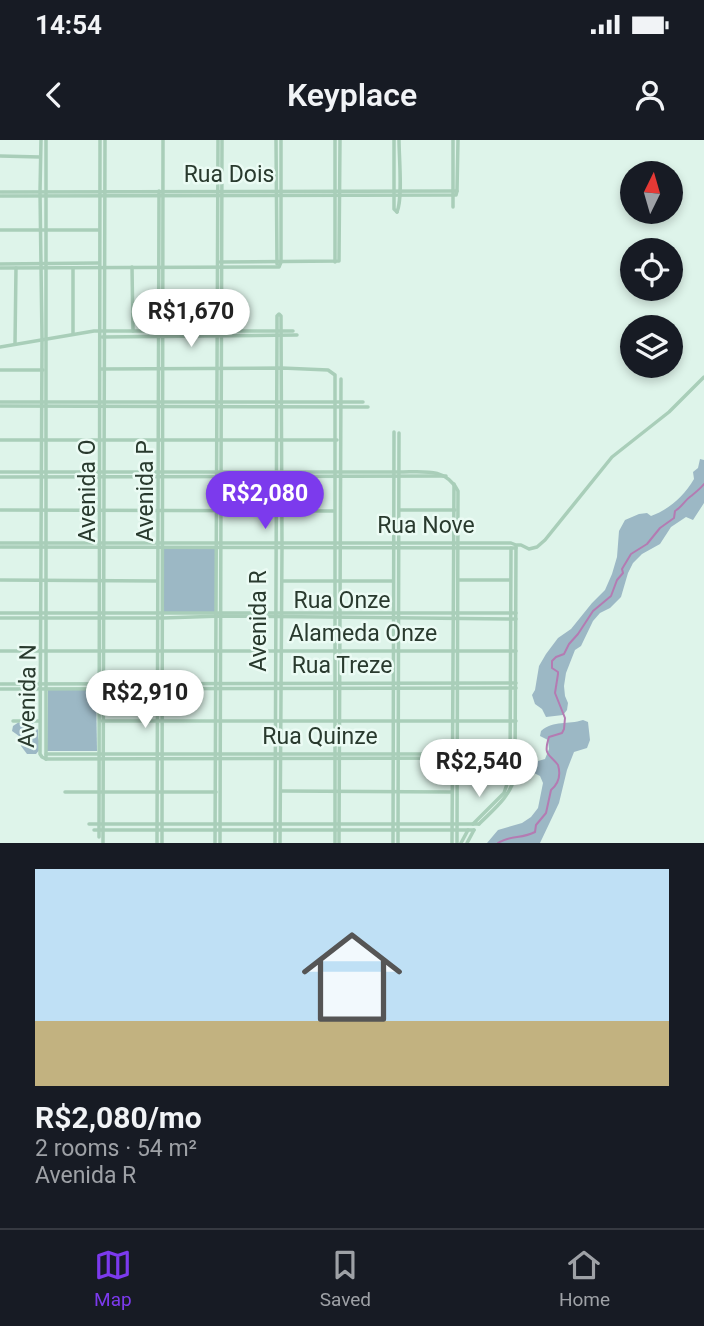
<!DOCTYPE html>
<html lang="en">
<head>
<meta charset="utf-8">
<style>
	body { margin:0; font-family:Roboto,sans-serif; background:#20242c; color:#f1f3f6; height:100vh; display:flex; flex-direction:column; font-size:26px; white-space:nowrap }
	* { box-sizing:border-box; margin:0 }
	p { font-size:23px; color:#9ea1a6 }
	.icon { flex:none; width:38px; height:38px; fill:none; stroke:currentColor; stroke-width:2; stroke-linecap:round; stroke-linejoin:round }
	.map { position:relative; height:703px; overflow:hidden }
	.drawer { display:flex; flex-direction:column; background:#171b24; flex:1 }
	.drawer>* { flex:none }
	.needle { width:46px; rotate:5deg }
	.fabs { position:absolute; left:620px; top:21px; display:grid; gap:14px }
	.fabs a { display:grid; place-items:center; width:63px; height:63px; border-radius:50%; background:#171b24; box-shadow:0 4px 10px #0003; font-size:35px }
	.price { position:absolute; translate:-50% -60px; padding:0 16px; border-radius:24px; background:#fff; color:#222; font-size:23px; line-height:46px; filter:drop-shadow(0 2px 4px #0008) }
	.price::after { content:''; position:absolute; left:50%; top:42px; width:21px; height:16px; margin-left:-10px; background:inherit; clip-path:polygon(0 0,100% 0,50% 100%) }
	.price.active { background:#7c3aed; color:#fff }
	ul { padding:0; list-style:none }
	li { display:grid; align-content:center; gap:14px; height:371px; padding:0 35px }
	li+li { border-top:2px solid #363941 }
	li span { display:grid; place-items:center; height:217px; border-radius:0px; color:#555 }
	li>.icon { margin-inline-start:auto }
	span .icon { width:126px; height:126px; fill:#fffc; stroke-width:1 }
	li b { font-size:30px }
	.status { display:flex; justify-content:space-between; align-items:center; height:49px; padding:0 35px; background:#171b24; direction:ltr }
	.status svg { height:19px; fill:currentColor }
	header { display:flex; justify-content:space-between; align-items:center; height:91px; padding:0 35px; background:#171b24; font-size:32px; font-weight:600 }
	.tabs { display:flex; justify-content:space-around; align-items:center; height:98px; border-top:2px solid #363941; background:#171b24; font-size:19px; color:#9ea1a6 }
	.tabs a { display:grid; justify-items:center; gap:4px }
	.tabs .active { color:#7c3aed }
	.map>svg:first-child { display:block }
	.green { fill:#9cb8c5 }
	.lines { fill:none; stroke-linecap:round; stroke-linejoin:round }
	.stream { stroke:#b47bb2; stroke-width:2 }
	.street { stroke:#a9ceb9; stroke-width:3.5 }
	.labels { text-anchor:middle; stroke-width:5; stroke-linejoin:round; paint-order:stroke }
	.street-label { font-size:23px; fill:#293a2e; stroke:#ebfbf4 }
</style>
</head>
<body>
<div class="status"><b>14:54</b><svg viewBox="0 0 49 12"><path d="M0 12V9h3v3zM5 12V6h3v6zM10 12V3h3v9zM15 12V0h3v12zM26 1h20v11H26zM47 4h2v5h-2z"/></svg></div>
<header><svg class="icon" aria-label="back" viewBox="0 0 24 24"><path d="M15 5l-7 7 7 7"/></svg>Keyplace<svg class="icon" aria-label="person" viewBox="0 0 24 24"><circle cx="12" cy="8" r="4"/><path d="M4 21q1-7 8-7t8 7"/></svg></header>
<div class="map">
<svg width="704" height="703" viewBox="0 0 704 703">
	<rect width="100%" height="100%" fill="#def4ea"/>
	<!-- green -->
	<g class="green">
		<path d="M 700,319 L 704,320 L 704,363 L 693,380 L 686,377 L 671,387 L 660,404 L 642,414 L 633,423 L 628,433 L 621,457 L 610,468 L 600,473 L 593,481 L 581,506 L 575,510 L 566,533 L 564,546 L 565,556 L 568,563 L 567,570 L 563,575 L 546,577 L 542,569 L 535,564 L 532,555 L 535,550 L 539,526 L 546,514 L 558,498 L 571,489 L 592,463 L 605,450 L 612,434 L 617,417 L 619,391 L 625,380 L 639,374 L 647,373 L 651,376 C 670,369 684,356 694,339 L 693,332 L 698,328 Z"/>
		<polygon points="163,408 216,409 216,472 163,473"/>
		<polygon points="48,550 96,550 97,611 47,611"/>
		<path d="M 583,580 L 588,582 L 590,600 L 587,608 L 574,612 L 567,630 L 559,663 L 540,703 L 487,703 L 498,690 L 522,683 L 531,677 L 538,668 L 543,643 L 540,636 L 532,632 L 532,626 L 538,621 L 545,619 L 549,609 L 548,600 L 540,596 L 541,591 C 554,580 568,585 583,580 Z"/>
		<polygon points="19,582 27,584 32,582 38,590 38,597 41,608 36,614 27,614 21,606 19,596 12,591 13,586"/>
	</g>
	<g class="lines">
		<!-- stream -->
		<path class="stream" d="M 498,703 C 510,695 522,699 535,692 L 536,685 L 546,673 L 551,650 C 558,644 561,635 558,625 C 549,613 543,616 549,597 L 562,593 L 564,589 L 565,578 L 555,553 L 558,534 L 558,532 L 552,528 L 552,521 L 556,517 L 564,514 L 569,504 L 578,494 L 593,471 L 611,456 L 617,440 L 623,433 L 622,429 L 631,414 L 647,404 L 660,388 L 674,378 L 675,371 C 682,367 684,361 691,356 C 696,352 700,349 704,344"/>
		<!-- street -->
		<g class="street">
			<polyline points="41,0 40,52 42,199 40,614 42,617 46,619"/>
			<polyline points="46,0 46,619"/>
			<polyline points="276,0 277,124"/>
			<polyline points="394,0 394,69 397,72"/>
			<polyline points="0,16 40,17"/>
			<polyline points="0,52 457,51"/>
			<polyline points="0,56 456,55 457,51 458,0"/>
			<polyline points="453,67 453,0"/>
			<path d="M 397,72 C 403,58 399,18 399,0"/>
			<polyline points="0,90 99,90"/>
			<polyline points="220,122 339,121 340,0"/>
			<polyline points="335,122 335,0"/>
			<polyline points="0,124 99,123"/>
			<polyline points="132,127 133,191"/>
			<polyline points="0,128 279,127 281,122 281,0"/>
			<polyline points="73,194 73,128"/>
			<polyline points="102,197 297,195"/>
			<polyline points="15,204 16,128"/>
			<polyline points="0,207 94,191 293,191"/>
			<polyline points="100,229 282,228 328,230 335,235 335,703"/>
			<polyline points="0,230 43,230"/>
			<polyline points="0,262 363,262"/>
			<polyline points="0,266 368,267"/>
			<polyline points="0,300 337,300"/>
			<path d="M 0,332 L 399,332 C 422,332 446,327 458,351 L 457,703"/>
			<polyline points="0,337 446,336"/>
			<polyline points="0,370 334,371"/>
			<polyline points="400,370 455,370"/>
			<polyline points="0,403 511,403 516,405 521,405 529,409 537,407 545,400 612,317 669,272 704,237"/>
			<polyline points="0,407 516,408"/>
			<polyline points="0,440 157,441"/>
			<polyline points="459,440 510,440"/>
			<polyline points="282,441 393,441"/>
			<polyline points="0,473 516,473"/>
			<polyline points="0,478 163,478 222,476 516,479"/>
			<polyline points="0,511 516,511"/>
			<polyline points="0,544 516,543"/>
			<polyline points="0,549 516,548"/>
			<polyline points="13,581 39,581"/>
			<polyline points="102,581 516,581"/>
			<polyline points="46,614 516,614"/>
			<polyline points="46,619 516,618"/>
			<polyline points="281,651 451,652"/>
			<polyline points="65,652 216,652"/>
			<polyline points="89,684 479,684"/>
			<polyline points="473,684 504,653 510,635 511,408"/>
			<path d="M 479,684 C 494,669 510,657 515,636 L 516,407"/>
			<polyline points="94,690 474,690"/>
			<polyline points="99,697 100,0"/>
			<polyline points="103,703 105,0"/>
			<polyline points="157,703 159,51"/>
			<polyline points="162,703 163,0"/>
			<polyline points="215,703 218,0"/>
			<polyline points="220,703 222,0"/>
			<polyline points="275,703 277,191 277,176 279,174 281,176 282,408 280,703"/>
			<polyline points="339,703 341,239"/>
			<polyline points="393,703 394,292"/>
			<polyline points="398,703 399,293"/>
			<polyline points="452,703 454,344"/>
			<polyline points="461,703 468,690"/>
			<polyline points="467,703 474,690"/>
		</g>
	</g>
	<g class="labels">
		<!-- street labels -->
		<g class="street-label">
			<text x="229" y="42">Rua Dois</text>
			<text transform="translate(87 351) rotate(-90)" y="8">Avenida O</text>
			<text transform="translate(145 351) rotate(-90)" y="8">Avenida P</text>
			<text x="426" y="393">Rua Nove</text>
			<text x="342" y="468">Rua Onze</text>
			<text transform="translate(258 481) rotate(-90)" y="8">Avenida R</text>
			<text x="363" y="501">Alameda Onze</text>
			<text x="342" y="533">Rua Treze</text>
			<text transform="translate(27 556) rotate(-89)" y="8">Avenida N</text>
			<text x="320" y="604">Rua Quinze</text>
		</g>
	</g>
</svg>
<div class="fabs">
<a><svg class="needle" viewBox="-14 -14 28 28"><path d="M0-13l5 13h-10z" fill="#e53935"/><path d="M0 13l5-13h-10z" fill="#9ea1a6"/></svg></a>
<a><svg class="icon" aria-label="locate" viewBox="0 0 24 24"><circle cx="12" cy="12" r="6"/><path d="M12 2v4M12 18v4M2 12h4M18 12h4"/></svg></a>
<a><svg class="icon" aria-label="layers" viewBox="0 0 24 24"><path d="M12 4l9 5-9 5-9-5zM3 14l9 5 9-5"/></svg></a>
</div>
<b class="price" style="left:191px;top:209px">R$1,670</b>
<b class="price active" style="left:265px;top:391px">R$2,080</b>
<b class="price" style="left:145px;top:590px">R$2,910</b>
<b class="price" style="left:479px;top:659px">R$2,540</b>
</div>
<section class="drawer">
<ul>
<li><span style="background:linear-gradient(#bfe0f5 70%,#c2b280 0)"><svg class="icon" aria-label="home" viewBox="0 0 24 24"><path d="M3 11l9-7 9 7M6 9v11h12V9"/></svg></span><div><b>R$2,080/mo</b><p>2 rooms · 54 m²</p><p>Avenida R</p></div></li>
</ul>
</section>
<nav class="tabs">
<a class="active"><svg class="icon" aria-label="map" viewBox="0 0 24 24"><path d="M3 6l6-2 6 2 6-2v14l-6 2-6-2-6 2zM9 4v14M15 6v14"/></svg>Map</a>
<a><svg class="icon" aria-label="saved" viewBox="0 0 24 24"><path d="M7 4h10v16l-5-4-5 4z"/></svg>Saved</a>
<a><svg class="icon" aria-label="home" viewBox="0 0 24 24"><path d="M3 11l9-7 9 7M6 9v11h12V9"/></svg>Home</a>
</nav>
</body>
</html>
